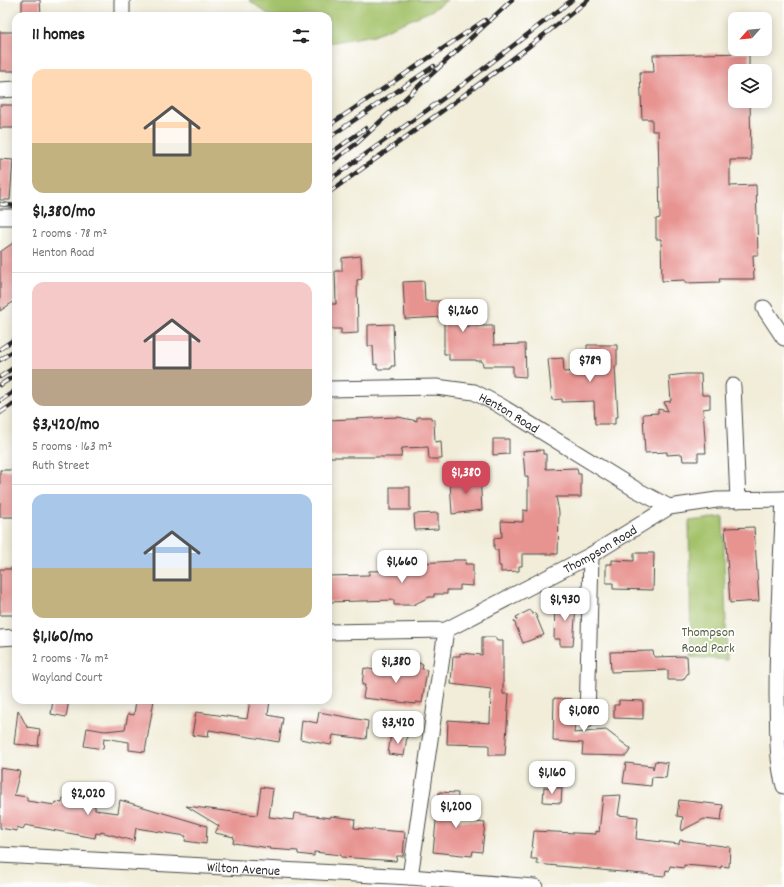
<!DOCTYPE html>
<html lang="en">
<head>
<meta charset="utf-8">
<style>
	body { margin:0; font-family:Dekko,sans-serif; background:#f2f2f2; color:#222; height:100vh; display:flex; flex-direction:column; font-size:15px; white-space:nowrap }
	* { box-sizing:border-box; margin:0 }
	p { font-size:13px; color:#767676 }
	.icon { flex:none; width:22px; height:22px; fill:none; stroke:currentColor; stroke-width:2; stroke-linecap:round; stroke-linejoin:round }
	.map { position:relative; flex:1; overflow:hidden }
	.side { position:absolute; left:12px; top:12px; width:320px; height:692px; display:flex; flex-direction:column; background:#fff; border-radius:12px; box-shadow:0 2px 10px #0003 }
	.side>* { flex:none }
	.needle { width:26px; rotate:243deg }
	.tools { position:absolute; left:728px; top:12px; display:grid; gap:8px }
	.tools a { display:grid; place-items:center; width:44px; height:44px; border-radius:8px; background:#fff; box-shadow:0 2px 10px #0003; font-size:20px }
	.price { position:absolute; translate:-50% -34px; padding:0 9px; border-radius:8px; background:#fff; color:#222; font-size:13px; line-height:26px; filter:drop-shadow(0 1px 2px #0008) }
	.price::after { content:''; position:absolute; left:50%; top:24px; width:12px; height:9px; margin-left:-6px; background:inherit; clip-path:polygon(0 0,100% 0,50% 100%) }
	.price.active { background:#d1495b; color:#fff }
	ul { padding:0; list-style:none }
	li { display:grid; align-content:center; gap:8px; height:212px; padding:0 20px }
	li+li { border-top:1px solid #e0e0e0 }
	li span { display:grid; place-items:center; height:124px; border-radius:12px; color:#555 }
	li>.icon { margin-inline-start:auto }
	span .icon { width:72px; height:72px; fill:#fffc; stroke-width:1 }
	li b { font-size:17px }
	h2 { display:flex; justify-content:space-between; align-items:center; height:48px; padding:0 20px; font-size:17px }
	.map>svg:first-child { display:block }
	.green { fill:#a4c26a; stroke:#68764a }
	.building { fill:#e79390 }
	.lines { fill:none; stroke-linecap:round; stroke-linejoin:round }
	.minor-casing { stroke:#494845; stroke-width:17 }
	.minor { stroke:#fff; stroke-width:15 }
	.rail-casing { stroke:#2b2b2b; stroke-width:4.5 }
	.rail { stroke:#fff; stroke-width:3; stroke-dasharray:9; stroke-linecap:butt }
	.labels { text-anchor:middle; stroke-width:3.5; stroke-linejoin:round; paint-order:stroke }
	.street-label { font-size:14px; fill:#2b2b2b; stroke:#fff }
	.park-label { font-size:14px; fill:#556041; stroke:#fff }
</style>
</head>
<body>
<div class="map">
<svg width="784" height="887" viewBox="0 0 784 887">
	<rect width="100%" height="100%" fill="#fff"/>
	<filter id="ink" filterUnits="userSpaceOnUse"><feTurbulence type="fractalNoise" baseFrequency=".025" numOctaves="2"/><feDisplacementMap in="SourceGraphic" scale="8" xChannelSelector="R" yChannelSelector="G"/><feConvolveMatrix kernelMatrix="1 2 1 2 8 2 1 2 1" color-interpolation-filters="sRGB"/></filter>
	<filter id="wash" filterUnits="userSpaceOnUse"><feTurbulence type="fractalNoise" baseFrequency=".012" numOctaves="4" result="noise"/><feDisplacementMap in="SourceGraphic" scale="16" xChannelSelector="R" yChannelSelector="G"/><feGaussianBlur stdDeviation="0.9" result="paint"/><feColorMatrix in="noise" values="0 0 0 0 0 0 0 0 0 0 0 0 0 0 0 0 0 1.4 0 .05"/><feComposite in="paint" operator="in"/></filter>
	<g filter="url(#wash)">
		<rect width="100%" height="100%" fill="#f1edd9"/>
		<!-- green -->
		<g class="green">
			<polygon points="249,0 447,0 431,11 374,35 328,43 328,16 270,16"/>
			<polygon points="723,517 727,660 691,657 689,521"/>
		</g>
		<g id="blocks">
			<!-- building -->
			<g class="building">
				<polygon points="22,0 40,0 41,16 22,16"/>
				<rect x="0" y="32" width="16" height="39"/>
				<polygon points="749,53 749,71 735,71 735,101 750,101 751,160 730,160 730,186 756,185 758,255 753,255 754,279 719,279 720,282 685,283 685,280 662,281 661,239 656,239 656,219 660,218 658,131 652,131 652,119 642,119 640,72 654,72 653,55"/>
				<rect x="0" y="105" width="16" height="23"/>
				<polygon points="0,159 13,160 10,200 0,200"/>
				<polygon points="16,241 16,300 0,311 0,252"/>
				<polygon points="361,256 362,279 357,280 358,333 341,334 341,329 328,329 330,304 336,304 335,271 342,271 342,258"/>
				<polygon points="424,281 425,301 453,301 453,314 465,314 465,326 493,326 494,345 525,344 526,377 513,376 513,366 483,366 482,361 476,361 476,360 449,360 449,354 444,354 444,317 405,319 403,282"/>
				<polygon points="393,324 395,366 391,366 391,369 377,369 377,364 374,365 373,346 368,346 368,325"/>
				<polygon points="587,345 617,345 617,366 615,366 618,417 615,417 615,424 595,424 594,401 562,402 562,399 552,400 548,359 563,358 564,372 588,371"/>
				<polygon points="685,374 701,374 702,395 710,395 710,408 703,409 706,453 698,453 698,461 683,461 682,454 667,455 667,452 645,453 643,414 658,413 658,409 668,411 664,402 671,401 669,376"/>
				<polygon points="398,417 417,421 417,417 431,417 431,419 434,420 435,442 441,441 442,459 429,459 428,447 402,448 401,457 328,457 328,420"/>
				<polygon points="493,439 509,439 509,454 493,455"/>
				<polygon points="543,450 543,454 546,454 546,469 577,468 578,474 581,474 581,497 556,497 559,512 558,554 522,554 522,566 519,566 519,571 501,572 501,566 499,566 498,550 494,550 494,538 502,537 501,521 523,522 523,510 528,511 528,477 525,476 523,451"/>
				<rect x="0" y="470" width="16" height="47"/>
				<polygon points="480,474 482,510 452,514 450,481"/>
				<rect x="390" y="487" width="20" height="23"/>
				<polygon points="438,513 438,529 415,530 414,514"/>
				<polygon points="754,527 759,601 730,603 725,528"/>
				<polygon points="634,553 654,553 653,590 613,589 613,583 606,583 606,564 612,564 612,560 634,561"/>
				<polygon points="453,560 466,560 465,564 473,564 473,586 460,585 460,590 447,590 447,594 434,594 434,597 429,597 413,605 394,605 394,600 328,602 328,576 369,575 369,571 421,570 421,563 453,561"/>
				<polygon points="0,569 16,569 16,613 14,613 13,615 0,615"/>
				<polygon points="557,599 574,599 574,604 576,605 573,646 560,646 560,639 554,639 555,604 556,604"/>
				<polygon points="530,610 532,614 535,613 544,635 523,643 514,621 517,620 516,617"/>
				<polygon points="482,637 495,637 497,641 503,641 503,694 509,694 505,755 489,755 489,745 447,744 448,720 490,723 491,689 451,684 453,656 460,656 460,653 482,655"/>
				<polygon points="653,651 654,657 687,656 688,673 683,680 668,680 668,670 611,672 610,652"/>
				<polygon points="405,661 423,664 422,669 427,670 422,703 416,702 416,704 363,698 365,685 362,685 364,668 374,670 375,667 400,672 401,667 404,668"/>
				<polygon points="554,698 572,699 573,704 577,704 574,733 606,730 631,749 626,756 582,755 583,743 553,741"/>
				<polygon points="53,700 69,700 66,717 51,714"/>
				<polygon points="136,700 154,700 145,752 129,750 129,742 104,738 103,749 84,746 87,728 105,731 125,729 128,714 134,715"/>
				<polygon points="250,700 270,700 268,715 283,718 279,742 209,730 208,737 192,735 196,712 247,719"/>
				<polygon points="619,700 643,701 643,719 614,718 614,705 619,705"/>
				<polygon points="18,710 27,727 40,729 38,746 14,744"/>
				<polygon points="319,712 368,721 366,739 333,735 331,745 300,739 302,720 317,723"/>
				<polygon points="391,734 407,736 404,756 388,754"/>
				<polygon points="655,761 668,763 666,778 652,777 651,786 623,783 626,763 653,766 653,769"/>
				<polygon points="0,768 20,771 14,795 27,797 27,801 55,805 56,802 62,803 63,798 86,802 86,804 95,806 95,810 118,813 120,800 207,826 206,844 185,841 186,836 136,828 134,841 101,832 100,834 96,833 95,838 25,825 23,829 17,827 17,831 0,828"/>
				<polygon points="261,787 273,789 269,817 293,820 294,813 330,818 331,816 355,819 354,828 405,832 403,856 397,856 396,861 341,857 341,855 314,852 314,856 298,854 298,851 269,849 270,848 233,843 234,837 215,833 219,826 186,806 257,815"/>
				<polygon points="544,787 562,788 561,803 543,802"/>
				<polygon points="439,792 458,793 456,820 485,823 482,852 473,851 472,856 433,852"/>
				<polygon points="621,795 618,815 638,817 636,839 679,844 680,840 730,847 729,867 721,866 721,868 684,865 684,868 670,866 669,871 666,870 665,876 537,864 537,859 531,859 534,831 596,834 596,831 599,832 603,796"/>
				<polygon points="679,800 723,805 721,821 704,819 681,831 683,817 677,816"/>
			</g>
		</g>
	</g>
	<g filter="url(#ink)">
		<use href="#blocks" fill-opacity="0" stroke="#494845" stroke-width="1"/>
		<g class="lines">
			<defs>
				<g id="minor">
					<polyline points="122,16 122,0"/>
					<polyline points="0,90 16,89"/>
					<polyline points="0,217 16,217"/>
					<polyline points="764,308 784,338"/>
					<polyline points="733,386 738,500"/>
					<path id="s1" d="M 328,389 L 436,387 L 474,392 L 499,405 L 635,489 L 669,507"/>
					<path d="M 784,499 C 781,564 777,629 777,694 C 778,724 776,757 784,786"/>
					<path id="s2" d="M 328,632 L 446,630 L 591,555 L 669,507 L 717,500 L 784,499"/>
					<polyline points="0,638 16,637"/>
					<polyline points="587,720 591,555"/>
					<path id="s3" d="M 0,855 L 410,877 L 535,887"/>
					<polyline points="410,877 446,630"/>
				</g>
			</defs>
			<!-- minor casing -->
			<use href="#minor" class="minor-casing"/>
			<!-- minor -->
			<use href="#minor" class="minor"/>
			<defs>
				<g id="rail">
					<polyline points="328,126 485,20"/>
					<polyline points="328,138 434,66"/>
					<polyline points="328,155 366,128"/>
					<polyline points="328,165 356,144 512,0"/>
					<polyline points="328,181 465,83 572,0"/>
					<path d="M 328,193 C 416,130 504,68 588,0"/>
					<polyline points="0,204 16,206"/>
					<polyline points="0,349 16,338"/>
					<polyline points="0,360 16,349"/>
					<polyline points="0,377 16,366"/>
					<polyline points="0,385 16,375"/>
					<polyline points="0,401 16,390"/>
					<polyline points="0,413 16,402"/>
				</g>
			</defs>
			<!-- rail casing -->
			<use href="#rail" class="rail-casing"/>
			<!-- rail -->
			<use href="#rail" class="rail"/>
		</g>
	</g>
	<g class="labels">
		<!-- street labels -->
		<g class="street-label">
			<text dy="5" stroke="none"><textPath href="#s1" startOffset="187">Henton Road</textPath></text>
			<text dy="5" stroke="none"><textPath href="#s2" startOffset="292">Thompson Road</textPath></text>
			<text dy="5" stroke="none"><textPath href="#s3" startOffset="244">Wilton Avenue</textPath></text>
		</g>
		<!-- park labels -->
		<g class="park-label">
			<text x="708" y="636">Thompson<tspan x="708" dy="16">Road Park</tspan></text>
		</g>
	</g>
</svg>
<div class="tools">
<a><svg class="needle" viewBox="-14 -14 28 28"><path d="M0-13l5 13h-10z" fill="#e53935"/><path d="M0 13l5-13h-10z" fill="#767676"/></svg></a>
<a><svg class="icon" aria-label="layers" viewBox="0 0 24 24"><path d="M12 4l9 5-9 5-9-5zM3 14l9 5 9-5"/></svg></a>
</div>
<b class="price" style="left:463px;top:333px">$1,260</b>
<b class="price" style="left:590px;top:383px">$789</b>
<b class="price active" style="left:466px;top:495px">$1,380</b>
<b class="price" style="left:402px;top:584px">$1,660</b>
<b class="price" style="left:565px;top:622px">$1,930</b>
<b class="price" style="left:396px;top:684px">$1,380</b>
<b class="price" style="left:584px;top:733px">$1,080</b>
<b class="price" style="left:398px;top:745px">$3,420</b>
<b class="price" style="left:552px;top:795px">$1,160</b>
<b class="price" style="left:88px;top:816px">$2,020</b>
<b class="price" style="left:456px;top:829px">$1,200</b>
<section class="side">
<h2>11 homes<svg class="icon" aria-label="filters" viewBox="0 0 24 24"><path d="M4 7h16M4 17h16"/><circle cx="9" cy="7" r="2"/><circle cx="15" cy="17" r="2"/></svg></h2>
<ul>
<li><span style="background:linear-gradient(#ffd9b3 60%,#c2b280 0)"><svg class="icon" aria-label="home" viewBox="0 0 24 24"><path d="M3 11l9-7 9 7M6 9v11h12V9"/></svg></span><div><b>$1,380/mo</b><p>2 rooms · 78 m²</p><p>Henton Road</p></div></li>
<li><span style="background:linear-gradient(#f6c9c9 70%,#b9a48a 0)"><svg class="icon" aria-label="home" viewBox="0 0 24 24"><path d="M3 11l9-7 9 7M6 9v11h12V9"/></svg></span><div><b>$3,420/mo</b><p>5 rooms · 163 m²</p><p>Ruth Street</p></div></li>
<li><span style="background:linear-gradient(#a9c7e8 60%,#c2b280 0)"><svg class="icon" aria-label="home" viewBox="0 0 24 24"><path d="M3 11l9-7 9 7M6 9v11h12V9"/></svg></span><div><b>$1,160/mo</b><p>2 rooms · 76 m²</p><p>Wayland Court</p></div></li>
</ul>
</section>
</div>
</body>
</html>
